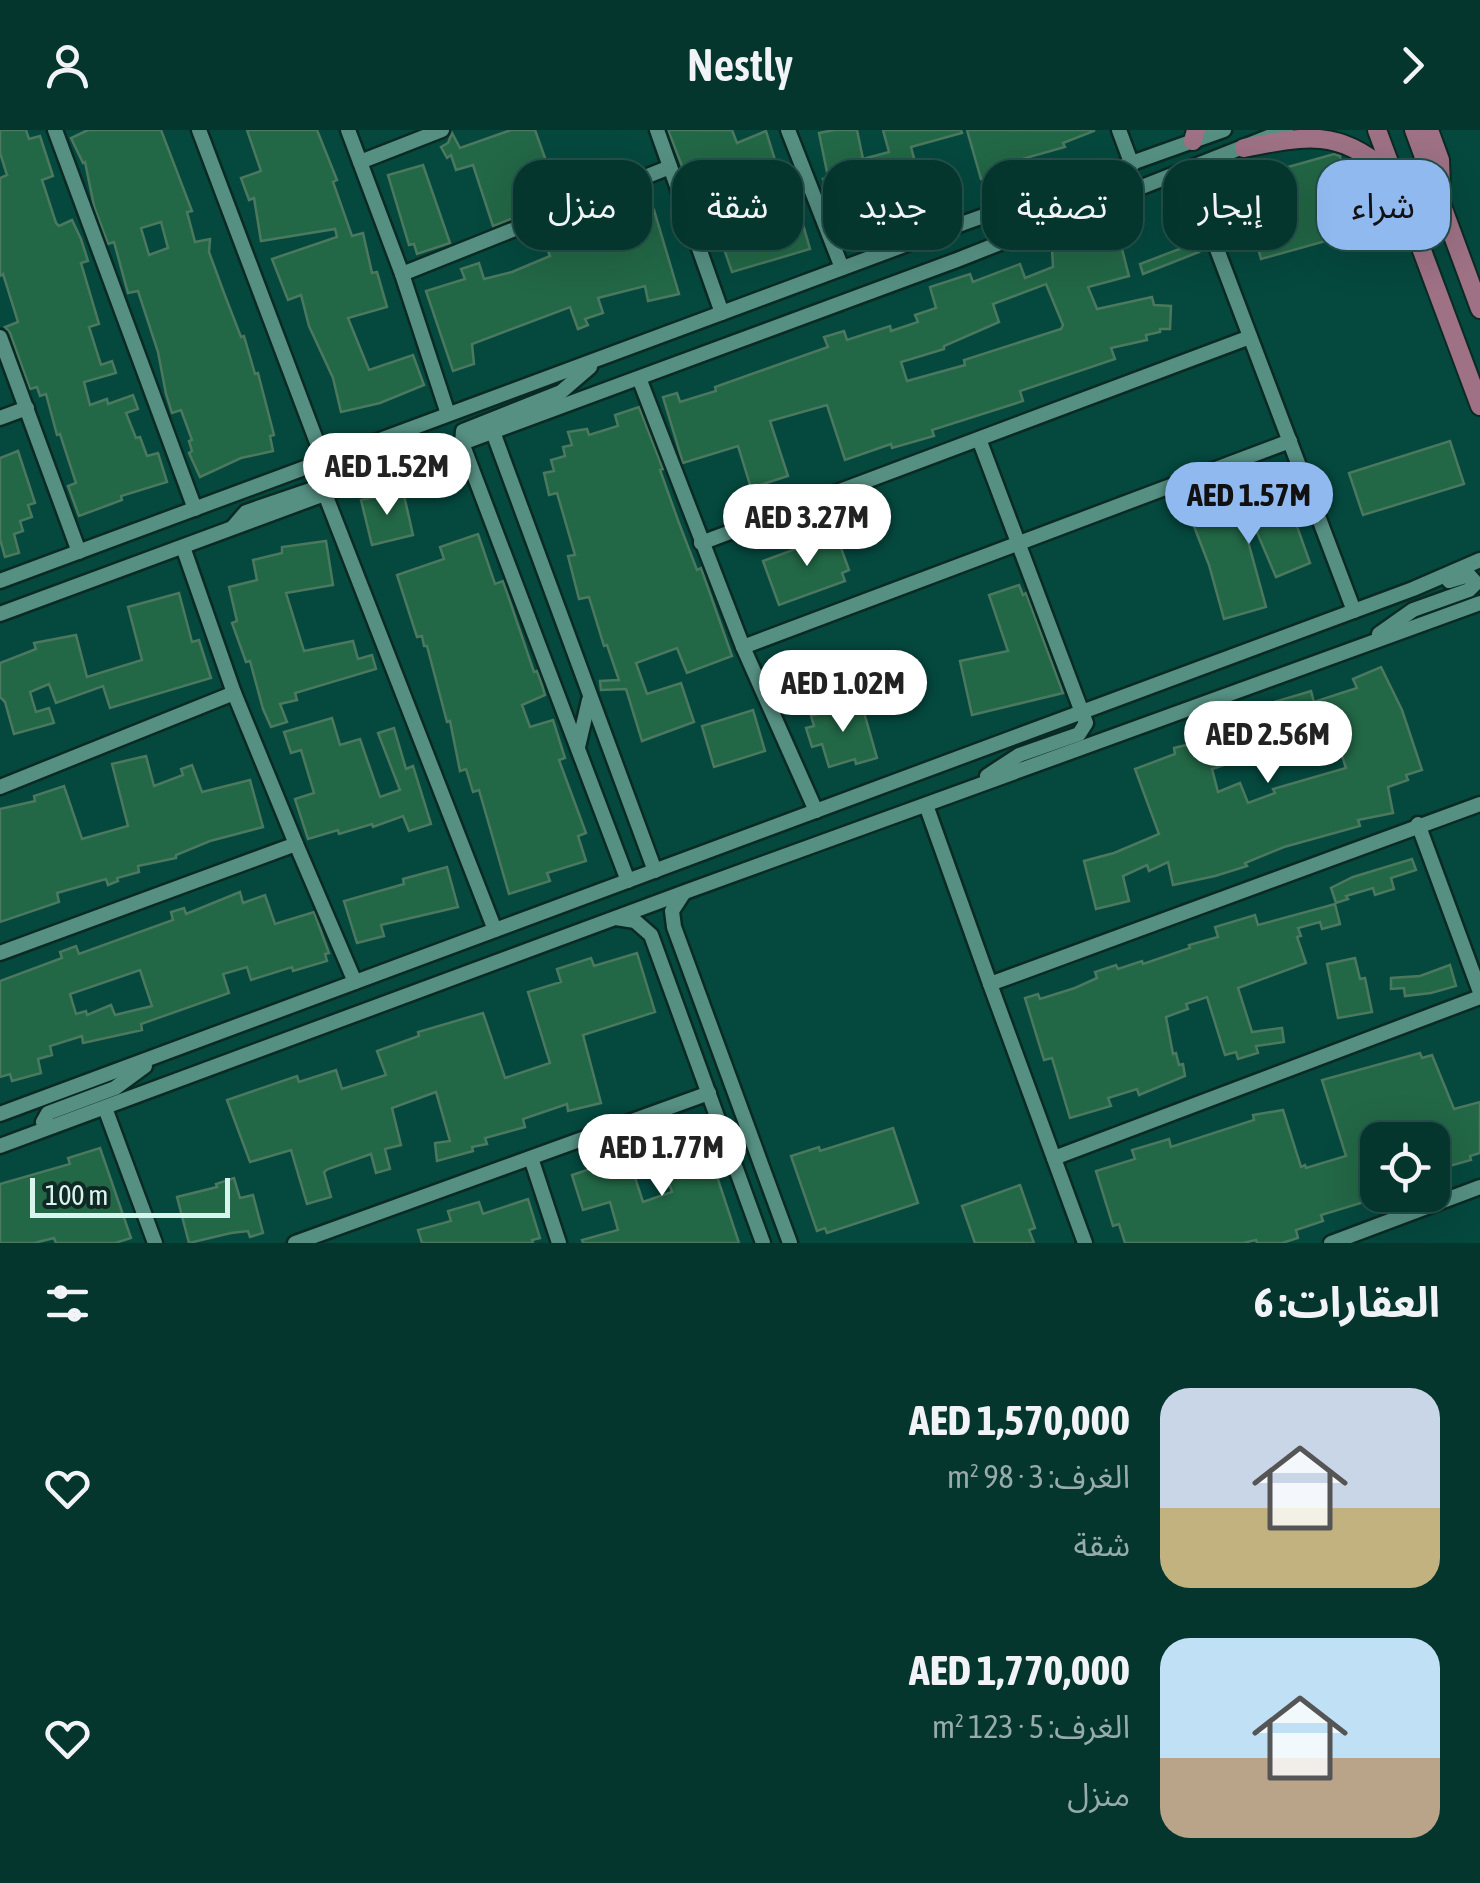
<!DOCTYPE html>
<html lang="ar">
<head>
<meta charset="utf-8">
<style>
	body { margin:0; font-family:"Asap Condensed","Noto Sans Arabic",sans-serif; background:#0d3e36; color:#f1f3f6; direction:rtl; height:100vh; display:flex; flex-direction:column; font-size:38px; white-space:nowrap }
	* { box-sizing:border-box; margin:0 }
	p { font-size:32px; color:#97abaa }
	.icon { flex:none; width:55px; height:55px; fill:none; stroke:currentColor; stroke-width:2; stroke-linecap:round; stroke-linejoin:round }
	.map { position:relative; height:1113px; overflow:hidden; direction:ltr }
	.side { display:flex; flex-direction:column; background:#04362e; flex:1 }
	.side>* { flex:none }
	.top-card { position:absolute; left:30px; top:30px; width:1420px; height:90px; direction:rtl; display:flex; gap:20px }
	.fabs { position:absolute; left:1360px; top:992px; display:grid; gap:20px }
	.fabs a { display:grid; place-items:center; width:90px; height:90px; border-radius:20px; background:#04362e; box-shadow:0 10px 40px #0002,0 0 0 2px #25504a; font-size:50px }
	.scale { position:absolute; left:30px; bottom:25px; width:200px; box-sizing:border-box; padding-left:10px; border:5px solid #d7f4ed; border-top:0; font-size:28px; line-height:35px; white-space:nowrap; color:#d7f4ed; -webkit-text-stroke:8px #112924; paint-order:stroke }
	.price { position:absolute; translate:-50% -85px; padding:0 22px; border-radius:35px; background:#fff; color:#222; font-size:32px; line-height:65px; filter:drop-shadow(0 2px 5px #0008) }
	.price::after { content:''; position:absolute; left:50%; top:60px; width:30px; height:22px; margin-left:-15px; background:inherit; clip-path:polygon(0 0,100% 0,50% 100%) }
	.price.on { background:#90b9f0; color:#111 }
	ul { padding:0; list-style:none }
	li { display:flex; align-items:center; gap:30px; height:250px; padding:0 40px }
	li span { display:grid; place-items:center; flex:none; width:280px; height:200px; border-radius:30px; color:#555 }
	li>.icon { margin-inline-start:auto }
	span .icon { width:120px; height:120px; fill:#fffc; stroke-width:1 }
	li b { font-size:42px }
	h2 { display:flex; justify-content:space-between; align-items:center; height:120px; padding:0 40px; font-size:42px }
	.pill { padding:0 35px; border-radius:30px; background:#04362e; box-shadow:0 10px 40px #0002,0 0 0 2px #25504a; font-size:35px; line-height:90px }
	.pill.on { background:#90b9f0; color:#111 }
	header { display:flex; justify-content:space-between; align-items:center; height:130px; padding:0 40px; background:#04362e; font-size:45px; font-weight:600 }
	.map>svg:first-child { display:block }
	.building { fill:#226746; stroke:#4b785f; stroke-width:2.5; fill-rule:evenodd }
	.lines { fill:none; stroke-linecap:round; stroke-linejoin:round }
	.minor-casing { stroke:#0b2a24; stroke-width:19 }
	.major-casing { stroke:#0b2a24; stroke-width:22 }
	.minor { stroke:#569083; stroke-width:14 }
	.major { stroke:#9e7185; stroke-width:18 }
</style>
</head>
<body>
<header><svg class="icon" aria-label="forward" viewBox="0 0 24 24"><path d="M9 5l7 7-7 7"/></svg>Nestly<svg class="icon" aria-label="person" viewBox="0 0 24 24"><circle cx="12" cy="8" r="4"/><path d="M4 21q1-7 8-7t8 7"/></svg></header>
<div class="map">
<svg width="1480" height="1113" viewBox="0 0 1480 1113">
	<rect width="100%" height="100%" fill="#05483e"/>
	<!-- building -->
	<g class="building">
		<polygon points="0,0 26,0 29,9 40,6 53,46 42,50 56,93 59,96 72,90 81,109 88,131 81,133 99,194 89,197 101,235 112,231 116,243 84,252 90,275 107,269 108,274 133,265 138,279 126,283 136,308 140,307 147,326 158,323 167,352 121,366 122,370 79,386 68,356 76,353 60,304 57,305 46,264 40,266 37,257 30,259 10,203 5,197 18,192 3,144 0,146 0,48 7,45 0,23"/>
		<path d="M 88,0 L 161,0 L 192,81 L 187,82 L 195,112 L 210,109 L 209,122 L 224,163 L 241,207 L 244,206 L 255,244 L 258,243 L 274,305 L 270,306 L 273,321 L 241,328 L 200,347 L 189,323 L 192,321 L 189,311 L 192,310 L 181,280 L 172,283 L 166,264 L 158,222 L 138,161 L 128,163 L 114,112 L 108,114 L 94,76 L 85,32 L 83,33 L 71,8 ZM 161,92 L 168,118 L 149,125 L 141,98 Z"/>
		<polygon points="247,0 317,0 337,50 333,52 352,106 363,103 372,143 377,142 387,177 348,188 369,240 413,225 424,255 380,273 341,282 333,248 309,196 301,165 288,170 272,129 337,107 335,99 261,111 254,68 249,70 241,48 261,41"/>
		<polygon points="511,0 535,0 558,64 521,77 524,84 493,96 473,35 456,40 451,25 447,28 441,17 448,13 452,3 460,18"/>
		<polygon points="668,0 732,0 737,13 766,1 784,59 792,56 810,119 732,142 716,96 711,98 702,55 691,59"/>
		<polygon points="834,0 857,0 863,29 889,22 883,0 961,0 962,3 911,17 915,32 910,34 915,57 880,66 882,70 840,85 823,49 828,47 819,3"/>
		<polygon points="967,0 1094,0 1094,1 1063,13 1065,17 1008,33 1011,41 981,49"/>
		<polygon points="1334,24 1340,26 1342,36 1350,33 1369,99 1261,129 1248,82 1237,85 1228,54"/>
		<polygon points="423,35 450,113 417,124 414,114 409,115 388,45"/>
		<polygon points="654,80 679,164 648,171 645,156 598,168 603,183 585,189 588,195 578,199 570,177 472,214 474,234 453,241 426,161 465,149 461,139 479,133 484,149 512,142 550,126 546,116 583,102 582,99"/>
		<path d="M 1116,96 L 1129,146 L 1088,157 L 1097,179 L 1152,167 L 1154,175 L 1171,176 L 1170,199 L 1160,199 L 1160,202 L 1146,205 L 1147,210 L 1111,218 L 1115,229 L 1020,261 L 1023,271 L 932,300 L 934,306 L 892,318 L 891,314 L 845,330 L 827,275 L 770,291 L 788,346 L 751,358 L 738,316 L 683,333 L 663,267 L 677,263 L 680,272 L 716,261 L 715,257 L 828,217 L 824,207 L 844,201 L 847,210 L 890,196 L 891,201 L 918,192 L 915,185 L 936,178 L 930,157 L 970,144 L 973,152 L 1020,134 L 1025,148 L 1053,137 L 1052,119 L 1081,118 L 1078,106 ZM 1046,154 L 1063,195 L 1061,199 L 964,230 L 965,235 L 907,251 L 901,232 L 944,219 L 944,216 L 999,192 L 993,174 Z"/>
		<polygon points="1195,113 1199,122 1143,144 1140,134"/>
		<polygon points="639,277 663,339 660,340 679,393 697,440 701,438 732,526 687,543 677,518 636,533 647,564 681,553 694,592 642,611 626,559 601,560 600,551 619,550 607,515 604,516 589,467 579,469 568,426 575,425 557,363 549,365 544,343 554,341 551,330 565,326 563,317 572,315 568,302 587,299 589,305 618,296 615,285"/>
		<polygon points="1450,311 1464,354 1363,385 1349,343"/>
		<polygon points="18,321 35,373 28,375 32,387 20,391 23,401 14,404 19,423 5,427 0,409 0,328"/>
		<polygon points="1283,357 1310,433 1276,447 1256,400 1246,404 1266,477 1224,489 1209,435 1190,386"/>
		<polygon points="403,361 413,405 372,415 361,370"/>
		<polygon points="478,404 495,454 503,451 534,542 537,541 542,555 545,565 522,575 530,597 553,590 565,628 559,630 586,703 578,706 586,731 547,743 550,751 509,764 479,660 473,662 466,639 460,641 450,591 447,592 427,516 424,516 422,506 417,507 397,445 444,429 440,417"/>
		<polygon points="836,404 849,440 842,443 845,451 779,475 763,431"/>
		<polygon points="326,411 333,455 286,463 304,521 353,511 358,529 372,525 376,539 295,563 297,570 280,574 287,592 271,597 263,579 250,531 246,532 232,493 237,491 229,457 257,450 253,430 282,423 282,417"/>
		<polygon points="1019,455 1023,465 1026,463 1063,563 972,585 960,531 1008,521 989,465"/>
		<polygon points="179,463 192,512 199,510 211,548 110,578 103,556 56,573 49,554 30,562 36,582 49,578 54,593 14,604 5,572 0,567 0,533 36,519 34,513 76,505 87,547 142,530 128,477"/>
		<path d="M 1381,537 L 1402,580 L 1422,640 L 1406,645 L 1408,650 L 1388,657 L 1393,683 L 1358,690 L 1360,696 L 1284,717 L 1245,733 L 1247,736 L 1215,746 L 1173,755 L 1168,732 L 1149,741 L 1147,735 L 1123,746 L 1129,771 L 1096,779 L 1084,731 L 1114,723 L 1159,704 L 1135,639 L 1175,624 L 1174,618 L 1211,609 L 1210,606 L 1268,586 L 1264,575 L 1311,561 L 1314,572 L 1357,558 L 1353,549 ZM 1333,599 L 1346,638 L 1273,659 L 1275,663 L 1248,673 L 1240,653 L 1218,662 L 1212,639 Z"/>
		<polygon points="861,572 877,628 856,634 855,629 829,637 822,614 812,617 806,598 814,596 811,586"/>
		<polygon points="753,580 765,621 714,637 702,596"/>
		<polygon points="332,588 340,615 360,609 380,667 400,660 378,603 394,598 406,639 413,636 431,694 409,701 403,686 373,697 372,694 339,704 338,700 308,709 295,669 314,663 301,620 291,623 284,602"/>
		<polygon points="146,626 154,656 183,645 181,639 192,635 202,662 250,650 263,697 210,711 176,725 176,728 138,736 139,742 117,748 118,751 108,755 106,749 57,763 59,772 0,792 0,679 35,671 34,666 64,656 82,709 128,696 112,634"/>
		<polygon points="1412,729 1416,740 1391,748 1394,759 1375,765 1373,758 1346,766 1348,769 1336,773 1331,758 1353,747"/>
		<polygon points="447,737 458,777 381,795 384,806 357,813 344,771 404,754 403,749"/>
		<path d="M 240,762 L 243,773 L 265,765 L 275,794 L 314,782 L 329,823 L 325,824 L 327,831 L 293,841 L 292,837 L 251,850 L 247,837 L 223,844 L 229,863 L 141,894 L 142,900 L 83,913 L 82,906 L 50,916 L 52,925 L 38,929 L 41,943 L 12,951 L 10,944 L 0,947 L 0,851 L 62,828 L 60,822 L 76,816 L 79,824 L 173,790 L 171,782 L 184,778 L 186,784 ZM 140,840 L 152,876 L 115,885 L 111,875 L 87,885 L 86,881 L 76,884 L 70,864 Z"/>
		<polygon points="1335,774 1340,794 1322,799 1320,792 1298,798 1301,806 1297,807 1306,833 1238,858 1252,902 1282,898 1284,912 1256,916 1258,923 1238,929 1236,922 1225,925 1207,867 1186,874 1188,879 1166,887 1173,924 1176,923 1179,935 1183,934 1185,946 1139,965 1137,959 1108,968 1111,976 1070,988 1052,928 1044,930 1025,868 1038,864 1040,869 1075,858 1097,848 1095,842 1116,835 1118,839 1142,831 1143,834 1190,818 1189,815 1218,807 1215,797 1255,785 1258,795"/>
		<polygon points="637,823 655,882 583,905 601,973 568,981 567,974 523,989 525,997 485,1008 487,1014 472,1017 473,1021 437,1031 435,1013 450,1011 436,962 392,978 401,1015 385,1019 390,1039 376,1043 371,1024 328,1039 324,1042 331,1067 307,1074 291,1020 250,1032 227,970 297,946 299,952 336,940 342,959 386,945 377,921 419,906 418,902 483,883 505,948 550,933 528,862 561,852 557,839 591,828 594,836"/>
		<polygon points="1355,828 1360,849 1365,848 1372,882 1338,888 1327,834"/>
		<polygon points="1450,835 1456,856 1431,863 1405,866 1404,858 1391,859 1391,848 1420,846"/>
		<polygon points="1420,923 1422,928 1432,925 1454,979 1480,972 1480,1023 1470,1026 1471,1030 1439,1039 1432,1010 1378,1010 1378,1072 1368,1075 1367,1071 1321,1085 1323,1091 1296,1100 1298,1108 1282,1113 1257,1113 1256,1110 1243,1113 1125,1113 1119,1094 1113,1096 1096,1041 1135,1029 1132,1020 1169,1009 1171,1017 1254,990 1253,985 1283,980 1301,1037 1305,1035 1306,1038 1346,1026 1322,950"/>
		<polygon points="893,998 918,1073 827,1103 825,1098 817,1101 791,1026 819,1017 820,1021"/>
		<polygon points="702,1001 739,1113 583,1113 582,1110 618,1100 610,1072 583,1080 572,1045 628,1026 643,1072 672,1062 657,1017"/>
		<polygon points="100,1018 131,1108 115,1113 56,1113 54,1108 34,1113 0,1113 0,1054 70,1034 68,1028"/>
		<polygon points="234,1048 240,1068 253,1065 263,1103 250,1107 248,1101 231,1103 189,1113 177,1067 217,1057 216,1054"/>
		<polygon points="1020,1055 1035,1098 1029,1100 1034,1113 975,1113 962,1076"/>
		<polygon points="528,1069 540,1108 532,1110 533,1113 422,1113 418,1100 451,1091 448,1081 479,1072 483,1084"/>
	</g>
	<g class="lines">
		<defs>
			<g id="minor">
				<polyline points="55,0 195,379"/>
				<polyline points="199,0 327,339 324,351 316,358 246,382 233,397"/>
				<polyline points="348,0 402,144 670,37"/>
				<polyline points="657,0 722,183"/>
				<polyline points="788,0 842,138"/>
				<polyline points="1119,0 1132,35"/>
				<polyline points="360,32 442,0"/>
				<polyline points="1187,40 1354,481"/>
				<polyline points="402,144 448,284"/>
				<polyline points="0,207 79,422"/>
				<polyline points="590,237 561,262 463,301 462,313 628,751"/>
				<polyline points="639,248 743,517 816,681"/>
				<polyline points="0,288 27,278"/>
				<polyline points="493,302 655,741"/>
				<polyline points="979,309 1086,593 1079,604 1019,625 987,646"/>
				<polyline points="325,364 495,800"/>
				<polyline points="701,413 1250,207"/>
				<polyline points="0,451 964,93 1224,0"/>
				<polyline points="0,484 957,130 1286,0"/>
				<polyline points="1379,504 1413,480 1469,460 1476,453 1469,445 1449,451"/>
				<polyline points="743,517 1290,311"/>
				<polyline points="578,617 589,570"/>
				<polyline points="0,657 234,563"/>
				<polyline points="926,675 990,854 1480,674"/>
				<polyline points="1418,694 1480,862"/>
				<polyline points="296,714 355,852"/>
				<polyline points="683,764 672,781 674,797 790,1113"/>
				<polyline points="616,788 635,791 651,805 763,1113"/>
				<polyline points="0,823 296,714 234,563 183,417"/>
				<polyline points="990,854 1085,1113"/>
				<polyline points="105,978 155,1113"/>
				<polyline points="0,984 1413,459 1480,430"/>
				<polyline points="53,996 46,996 43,992 48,983 115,958 145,936"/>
				<polyline points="0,1016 685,762 1480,473"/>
				<polyline points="531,1028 559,1113"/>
				<polyline points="1054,1028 1480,867"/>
				<polyline points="295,1113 709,963"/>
				<polyline points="1331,1113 1480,1057"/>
			</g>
			<g id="major">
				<polyline points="1377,0 1480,276"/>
				<polyline points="1414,0 1480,179"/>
				<polyline points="1429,0 1440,30 1441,58"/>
				<polyline points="1193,11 1196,0"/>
				<path d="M 1244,18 C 1309,5 1337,0 1386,40"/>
			</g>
		</defs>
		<!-- minor casing -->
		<use href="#minor" class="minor-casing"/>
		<!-- major casing -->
		<use href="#major" class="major-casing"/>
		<!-- minor -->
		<use href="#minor" class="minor"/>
		<!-- major -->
		<use href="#major" class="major"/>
	</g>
</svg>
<div class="fabs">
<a><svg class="icon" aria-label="locate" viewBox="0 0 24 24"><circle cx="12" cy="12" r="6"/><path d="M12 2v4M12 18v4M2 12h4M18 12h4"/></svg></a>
</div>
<div class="scale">100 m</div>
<b class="price" style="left:387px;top:388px">AED 1.52M</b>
<b class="price on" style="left:1249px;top:417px">AED 1.57M</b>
<b class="price" style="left:807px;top:439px">AED 3.27M</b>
<b class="price" style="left:843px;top:605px">AED 1.02M</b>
<b class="price" style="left:1268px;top:656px">AED 2.56M</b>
<b class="price" style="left:662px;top:1069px">AED 1.77M</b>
<div class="top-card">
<a class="pill on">شراء</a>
<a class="pill">إيجار</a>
<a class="pill">تصفية</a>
<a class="pill">جديد</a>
<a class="pill">شقة</a>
<a class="pill">منزل</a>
</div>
</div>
<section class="side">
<h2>العقارات: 6<svg class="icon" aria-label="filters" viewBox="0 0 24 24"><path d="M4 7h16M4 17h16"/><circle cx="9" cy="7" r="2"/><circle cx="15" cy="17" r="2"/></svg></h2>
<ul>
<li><span style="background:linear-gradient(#c9d6e8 60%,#c2b280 0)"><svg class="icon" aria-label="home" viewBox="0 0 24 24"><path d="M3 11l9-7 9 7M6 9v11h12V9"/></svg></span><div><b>AED 1,570,000</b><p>الغرف: 3 · 98 m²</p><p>شقة</p></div><svg class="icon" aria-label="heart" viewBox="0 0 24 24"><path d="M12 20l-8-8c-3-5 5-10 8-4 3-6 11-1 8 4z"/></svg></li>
<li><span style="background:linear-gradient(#bfe0f5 60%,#b9a48a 0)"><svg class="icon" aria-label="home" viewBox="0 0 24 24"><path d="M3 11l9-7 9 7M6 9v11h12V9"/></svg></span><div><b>AED 1,770,000</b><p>الغرف: 5 · 123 m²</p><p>منزل</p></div><svg class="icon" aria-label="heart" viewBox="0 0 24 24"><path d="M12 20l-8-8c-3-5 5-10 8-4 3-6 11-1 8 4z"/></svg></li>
</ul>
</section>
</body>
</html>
